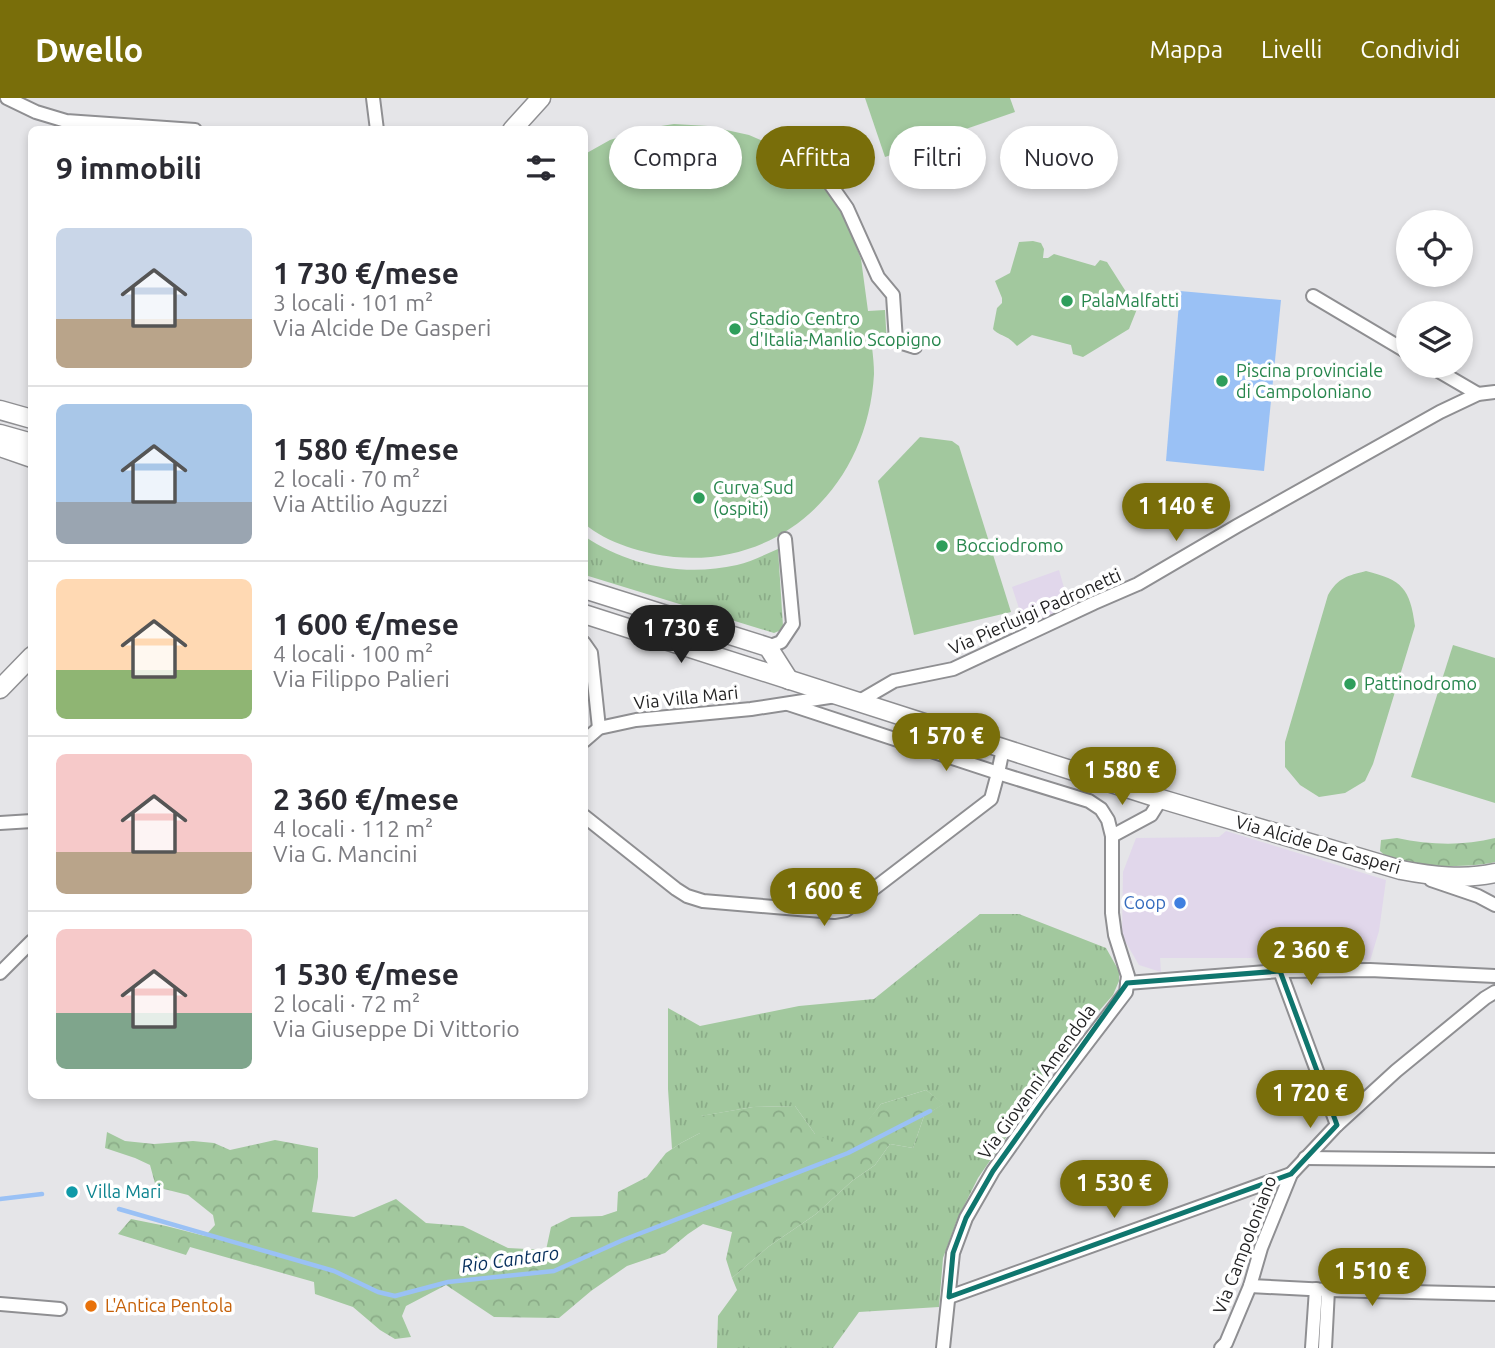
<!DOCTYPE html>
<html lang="it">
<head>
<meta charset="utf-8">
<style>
	body { margin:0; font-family:Ubuntu,sans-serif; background:#f2f2f3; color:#2b2b33; height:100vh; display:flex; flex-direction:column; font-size:26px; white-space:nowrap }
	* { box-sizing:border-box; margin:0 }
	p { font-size:23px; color:#7c7c81 }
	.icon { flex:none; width:38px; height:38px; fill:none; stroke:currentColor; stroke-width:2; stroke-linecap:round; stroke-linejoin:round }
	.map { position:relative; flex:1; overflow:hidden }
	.details { position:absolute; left:28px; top:28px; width:560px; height:973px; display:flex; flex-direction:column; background:#fff; border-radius:10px; box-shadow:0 4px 10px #0003 }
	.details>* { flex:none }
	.banner { position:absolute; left:609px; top:28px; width:665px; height:63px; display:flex; gap:14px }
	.fabs { position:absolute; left:1396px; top:112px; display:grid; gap:14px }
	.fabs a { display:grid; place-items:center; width:77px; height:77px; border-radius:50%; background:#fff; box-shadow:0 4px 10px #0003; font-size:35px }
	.price { position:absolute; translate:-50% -60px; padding:0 16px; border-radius:24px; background:#796e0a; color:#fff; font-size:23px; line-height:46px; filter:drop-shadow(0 2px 4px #0008) }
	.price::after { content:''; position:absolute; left:50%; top:42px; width:21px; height:16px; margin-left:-10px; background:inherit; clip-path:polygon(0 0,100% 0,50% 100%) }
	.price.selected { background:#222; color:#fff }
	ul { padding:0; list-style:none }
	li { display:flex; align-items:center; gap:21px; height:175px; padding:0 28px }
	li+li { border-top:2px solid #e1e1e2 }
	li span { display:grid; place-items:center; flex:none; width:196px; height:140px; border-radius:10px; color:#555 }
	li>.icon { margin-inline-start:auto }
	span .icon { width:84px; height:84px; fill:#fffc; stroke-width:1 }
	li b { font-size:30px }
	h2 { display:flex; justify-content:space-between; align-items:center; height:84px; padding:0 28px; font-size:30px }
	.tag { padding:0 24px; border-radius:32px; background:#fff; box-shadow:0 4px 10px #0003; font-size:24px; line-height:63px }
	.tag.selected { background:#796e0a; color:#fff }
	header { display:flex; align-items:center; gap:42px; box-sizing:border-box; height:98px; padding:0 35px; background:#796e0a; color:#fff }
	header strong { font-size:33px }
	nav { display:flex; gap:38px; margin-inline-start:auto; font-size:24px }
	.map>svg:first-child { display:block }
	.commercial { fill:#e1d7eb }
	.grass { fill:#a2c89e }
	.forest { fill:url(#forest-crowns) }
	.park { fill:url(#park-tufts) }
	.water { fill:#9ac1f5 }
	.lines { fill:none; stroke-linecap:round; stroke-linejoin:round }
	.stream { stroke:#9ac1f5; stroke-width:4.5 }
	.street-casing { stroke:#8f8f92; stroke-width:16 }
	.secondary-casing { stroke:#8f8f92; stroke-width:21 }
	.street { stroke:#fff; stroke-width:12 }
	.secondary { stroke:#fff; stroke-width:18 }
	.marked { fill:none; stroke:#0f766e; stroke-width:5; stroke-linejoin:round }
	.leisure-dot { fill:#2e9e5b; stroke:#fff; stroke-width:2.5 }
	.shop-dot { fill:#3f7fe0; stroke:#fff; stroke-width:2.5 }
	.culture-dot { fill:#0f9aa8; stroke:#fff; stroke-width:2.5 }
	.food-dot { fill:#e8710a; stroke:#fff; stroke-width:2.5 }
	.labels { text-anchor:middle; stroke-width:7; stroke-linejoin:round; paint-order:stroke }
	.leisure-label { font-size:18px; fill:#27864d; stroke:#fff; text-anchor:start }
	.street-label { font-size:18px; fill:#232324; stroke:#fff }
	.shop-label { font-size:18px; fill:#366cbe; stroke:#fff; text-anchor:end }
	.culture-label { font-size:18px; fill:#0d838f; stroke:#fff; text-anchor:start }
	.food-label { font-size:18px; fill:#c56008; stroke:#fff; text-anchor:start }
	.water-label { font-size:19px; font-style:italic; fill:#072f5d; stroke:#fff }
</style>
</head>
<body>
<header>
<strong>Dwello</strong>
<nav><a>Mappa</a><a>Livelli</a><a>Condividi</a></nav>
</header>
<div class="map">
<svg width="1495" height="1250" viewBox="0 0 1495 1250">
	<defs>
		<pattern id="forest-crowns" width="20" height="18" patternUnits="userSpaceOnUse" patternTransform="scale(1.75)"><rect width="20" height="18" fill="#a2c89e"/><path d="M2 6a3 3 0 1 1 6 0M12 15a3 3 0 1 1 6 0" fill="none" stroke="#8bac88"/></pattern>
		<pattern id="park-tufts" width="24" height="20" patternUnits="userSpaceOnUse" patternTransform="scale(1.75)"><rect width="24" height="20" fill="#a2c89e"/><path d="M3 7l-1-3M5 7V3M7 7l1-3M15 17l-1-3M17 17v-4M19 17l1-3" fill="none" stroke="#8bac88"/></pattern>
	</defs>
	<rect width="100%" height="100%" fill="#e5e5e8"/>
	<!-- commercial -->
	<g class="commercial">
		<polygon points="1059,472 1070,511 1026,532 1012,489"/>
		<polygon points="1226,733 1386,782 1379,833 1370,863 1351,859 1325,857 1249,860 1160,860 1161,874 1139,867 1122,838 1123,774 1136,740 1219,739"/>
	</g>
	<!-- grass -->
	<g class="grass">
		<polygon points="865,0 1010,0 1015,14 885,59"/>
		<path d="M 674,26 L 708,28 L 749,37 L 783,52 L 811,75 L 840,107 L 861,161 L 868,213 L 885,212 L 887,248 L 872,249 C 873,258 874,267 874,276 C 868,385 785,469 674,459 C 645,456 606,445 585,426 L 585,56 L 610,42 L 648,30 Z"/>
		<path d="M 1033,143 L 1041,145 L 1044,151 L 1043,160 L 1048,160 L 1054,156 L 1095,168 L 1100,162 L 1107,164 L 1137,211 L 1129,231 L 1083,259 L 1073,256 L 1071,247 L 1032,237 L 1017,248 C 1007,236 1000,239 993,231 L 997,210 L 1002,205 L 1002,200 L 995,183 L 1010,175 L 1019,144 Z"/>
		<polygon points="920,339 952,343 959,348 1011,514 914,537 878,383"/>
		<path d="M 1366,473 C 1402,482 1410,490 1415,528 L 1373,666 L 1365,683 L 1345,695 L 1319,699 L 1300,687 L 1285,669 L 1285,644 L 1328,497 C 1339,479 1347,478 1366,473 Z"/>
		<polygon points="1453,547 1495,560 1495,705 1411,679"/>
	</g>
	<!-- forest -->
	<g class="forest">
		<path d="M 1397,740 C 1430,747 1463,748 1495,740 L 1495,764 C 1471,770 1411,770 1389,760 C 1386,758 1383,756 1380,753 L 1381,742 Z"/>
		<polygon points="926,992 944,1006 924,1018 913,1050 890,1046 875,1067 852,1083 816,1116 768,1149 732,1180 726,1161 732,1134 703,1126 688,1136 665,1155 627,1168 591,1193 559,1220 494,1219 446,1187 406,1208 402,1218 411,1239 395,1241 380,1232 353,1209 315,1196 314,1184 190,1149 186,1157 118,1136 131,1121 166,1128 205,1138 215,1127 213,1117 188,1097 156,1089 150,1067 135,1060 105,1050 107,1034 125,1043 154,1046 193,1043 214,1045 230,1052 275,1042 318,1050 318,1079 312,1114 354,1119 396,1101 426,1125 463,1128 508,1150 546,1152 551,1129 571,1119 602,1118 617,1113 618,1094 647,1079 666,1055 681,1045 700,1035 700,1018 753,1009 795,1008 815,1036 864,1027 881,1006"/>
	</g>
	<!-- park -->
	<g class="park">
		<path d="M 584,438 C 628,468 684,479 737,467 C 750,464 764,457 778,451 L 783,528 L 779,533 L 774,535 L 585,477 Z"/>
		<polygon points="980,816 1019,816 1106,850 1119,873 1119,883 1113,897 1092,921 1052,973 978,1080 957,1122 943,1160 939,1209 859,1214 833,1250 717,1250 718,1218 737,1192 732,1180 768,1149 816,1116 852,1083 875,1067 890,1046 913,1050 924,1018 943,1006 926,992 881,1006 865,1027 837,1046 815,1036 795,1008 753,1009 701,1018 700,1035 681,1045 672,1051 668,991 668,910 700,928 799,908 874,901"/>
	</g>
	<!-- water -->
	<polygon class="water" points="1180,193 1281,202 1264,373 1166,363"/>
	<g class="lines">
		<!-- stream -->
		<g class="stream">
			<polyline points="0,1101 42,1096"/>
			<polyline points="119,1111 334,1173 378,1194 395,1198 448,1184 554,1173 623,1142 848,1055 930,1013"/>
		</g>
		<defs>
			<g id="street">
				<polyline points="7,0 36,14 66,23 195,32"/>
				<polyline points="373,0 377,32"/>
				<polyline points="828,83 847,110 878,179 893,197 896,243 915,249"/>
				<polyline points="1313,198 1409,255"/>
				<polyline points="1430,268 1478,296"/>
				<polyline points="584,545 591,555 599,630"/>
				<polyline points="768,549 781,544 793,526 785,441"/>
				<polyline points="858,604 894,583 953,571 1094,505 1138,486 1237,428 1440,314 1478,296 1495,294"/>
				<polyline points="788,606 998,675 1089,703 1101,711 1108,722 1112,738 1112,815 1115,837 1128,878 1126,894 1039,1008 993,1073 966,1120 953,1155 943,1250"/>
				<polyline points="584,643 599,630 636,622 751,611 836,598"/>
				<polyline points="584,718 676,791 687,798 703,803 834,814 846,812 991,701 998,675 1003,651"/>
				<polyline points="0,725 32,723"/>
				<polyline points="1112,738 1151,717 1161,701"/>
				<polyline points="1431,782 1478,798 1495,807"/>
				<polyline points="1280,873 1337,1027"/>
				<polyline points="0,875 32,843"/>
				<polyline points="1127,885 1280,873 1370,872 1495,878"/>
				<polyline points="1305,1060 1495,1062"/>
				<polyline points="1250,1188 1328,1192 1495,1196"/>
				<polyline points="949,1199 1291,1076"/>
				<polyline points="0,1206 60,1211"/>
				<polyline points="1221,1250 1226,1245 1250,1188 1261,1150 1291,1076 1337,1027 1396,973 1485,900 1495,894"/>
				<polyline points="1312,1250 1316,1191"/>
				<polyline points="1325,1250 1328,1192"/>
			</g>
			<g id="secondary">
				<polyline points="512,32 541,0"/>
				<polyline points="0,312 32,321"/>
				<polyline points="0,336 32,345"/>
				<polyline points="0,349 32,360"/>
				<polyline points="584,491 768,549 789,582"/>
				<path d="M 584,516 L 1161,701 L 1401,772 C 1432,778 1464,782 1495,775"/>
				<polyline points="0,591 32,558"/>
			</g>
		</defs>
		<!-- street casing -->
		<use href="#street" class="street-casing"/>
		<!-- secondary casing -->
		<use href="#secondary" class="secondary-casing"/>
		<!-- street -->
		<use href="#street" class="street"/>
		<!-- secondary -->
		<use href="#secondary" class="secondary"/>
	</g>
	<!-- marked area -->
	<path class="marked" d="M 1280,873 L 1337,1027 L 1291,1076 L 949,1199 L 953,1155 L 966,1120 L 993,1073 L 1127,885 Z"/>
	<!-- markers -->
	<g class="leisure-dot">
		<circle cx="1067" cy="203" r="7"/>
		<circle cx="735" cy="231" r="7"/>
		<circle cx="1222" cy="283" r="7"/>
		<circle cx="699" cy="400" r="7"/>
		<circle cx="942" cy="448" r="7"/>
		<circle cx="1350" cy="586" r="7"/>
	</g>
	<circle class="shop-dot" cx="1180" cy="805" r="7"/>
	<circle class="culture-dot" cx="72" cy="1094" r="7"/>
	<circle class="food-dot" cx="91" cy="1208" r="7"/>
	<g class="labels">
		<!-- leisure labels -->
		<g class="leisure-label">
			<text x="1081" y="209">PalaMalfatti</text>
			<text x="749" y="227">Stadio Centro<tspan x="749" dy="21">d'Italia-Manlio Scopigno</tspan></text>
			<text x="1236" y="279">Piscina provinciale<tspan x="1236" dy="21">di Campoloniano</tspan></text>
			<text x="713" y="396">Curva Sud<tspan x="713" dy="21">(ospiti)</tspan></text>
			<text x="956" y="454">Bocciodromo</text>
			<text x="1364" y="592">Pattinodromo</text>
		</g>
		<!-- street labels -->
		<g class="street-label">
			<text transform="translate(1035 514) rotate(-24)" y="6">Via Pierluigi Padronetti</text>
			<text transform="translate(686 600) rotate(-6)" y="6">Via Villa Mari</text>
			<text transform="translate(1318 747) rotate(16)" y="6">Via Alcide De Gasperi</text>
			<text transform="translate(1037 984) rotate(-54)" y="6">Via Giovanni Amendola</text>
			<text transform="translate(1245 1147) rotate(-69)" y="6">Via Campoloniano</text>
		</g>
		<!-- shop labels -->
		<g class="shop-label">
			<text x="1166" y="811">Coop</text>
		</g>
		<!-- culture labels -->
		<g class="culture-label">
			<text x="86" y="1100">Villa Mari</text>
		</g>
		<!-- food labels -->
		<g class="food-label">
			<text x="105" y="1214">L'Antica Pentola</text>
		</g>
		<!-- water labels -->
		<g class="water-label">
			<text transform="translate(510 1161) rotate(-8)" y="7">Rio Cantaro</text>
		</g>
	</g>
</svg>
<div class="fabs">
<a><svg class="icon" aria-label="locate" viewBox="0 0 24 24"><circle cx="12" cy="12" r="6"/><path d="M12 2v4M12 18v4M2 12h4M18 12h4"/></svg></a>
<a><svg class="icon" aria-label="layers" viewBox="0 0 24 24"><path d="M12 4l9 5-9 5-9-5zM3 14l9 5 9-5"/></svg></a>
</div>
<b class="price" style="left:1176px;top:445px">1 140 €</b>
<b class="price selected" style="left:681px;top:567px">1 730 €</b>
<b class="price" style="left:946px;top:675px">1 570 €</b>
<b class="price" style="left:1122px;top:709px">1 580 €</b>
<b class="price" style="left:824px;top:830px">1 600 €</b>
<b class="price" style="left:1311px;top:889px">2 360 €</b>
<b class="price" style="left:1310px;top:1032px">1 720 €</b>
<b class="price" style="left:1114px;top:1122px">1 530 €</b>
<b class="price" style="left:1372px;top:1210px">1 510 €</b>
<div class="banner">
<a class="tag">Compra</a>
<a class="tag selected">Affitta</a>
<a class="tag">Filtri</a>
<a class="tag">Nuovo</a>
</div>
<section class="details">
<h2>9 immobili<svg class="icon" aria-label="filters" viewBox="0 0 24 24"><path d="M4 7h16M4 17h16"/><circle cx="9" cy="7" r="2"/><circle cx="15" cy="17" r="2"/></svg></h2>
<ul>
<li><span style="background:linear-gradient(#c9d6e8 65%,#b9a48a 0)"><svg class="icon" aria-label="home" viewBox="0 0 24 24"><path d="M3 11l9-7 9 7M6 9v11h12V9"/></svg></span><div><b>1 730 €/mese</b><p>3 locali · 101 m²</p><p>Via Alcide De Gasperi</p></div></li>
<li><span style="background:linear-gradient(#a9c7e8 70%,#9aa5b1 0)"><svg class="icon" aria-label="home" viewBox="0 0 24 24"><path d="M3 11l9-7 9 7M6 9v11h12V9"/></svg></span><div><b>1 580 €/mese</b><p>2 locali · 70 m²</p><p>Via Attilio Aguzzi</p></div></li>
<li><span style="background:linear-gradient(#ffd9b3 65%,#8fb573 0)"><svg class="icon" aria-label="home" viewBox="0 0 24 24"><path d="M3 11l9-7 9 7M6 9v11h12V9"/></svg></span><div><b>1 600 €/mese</b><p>4 locali · 100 m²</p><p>Via Filippo Palieri</p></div></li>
<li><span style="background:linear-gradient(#f6c9c9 70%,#b9a48a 0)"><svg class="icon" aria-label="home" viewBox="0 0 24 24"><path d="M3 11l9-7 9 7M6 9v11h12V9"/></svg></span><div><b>2 360 €/mese</b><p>4 locali · 112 m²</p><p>Via G. Mancini</p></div></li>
<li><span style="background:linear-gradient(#f6c9c9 60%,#7fa58c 0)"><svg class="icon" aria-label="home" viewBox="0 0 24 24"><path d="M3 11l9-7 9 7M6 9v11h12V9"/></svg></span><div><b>1 530 €/mese</b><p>2 locali · 72 m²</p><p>Via Giuseppe Di Vittorio</p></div></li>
</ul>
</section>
</div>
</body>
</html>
